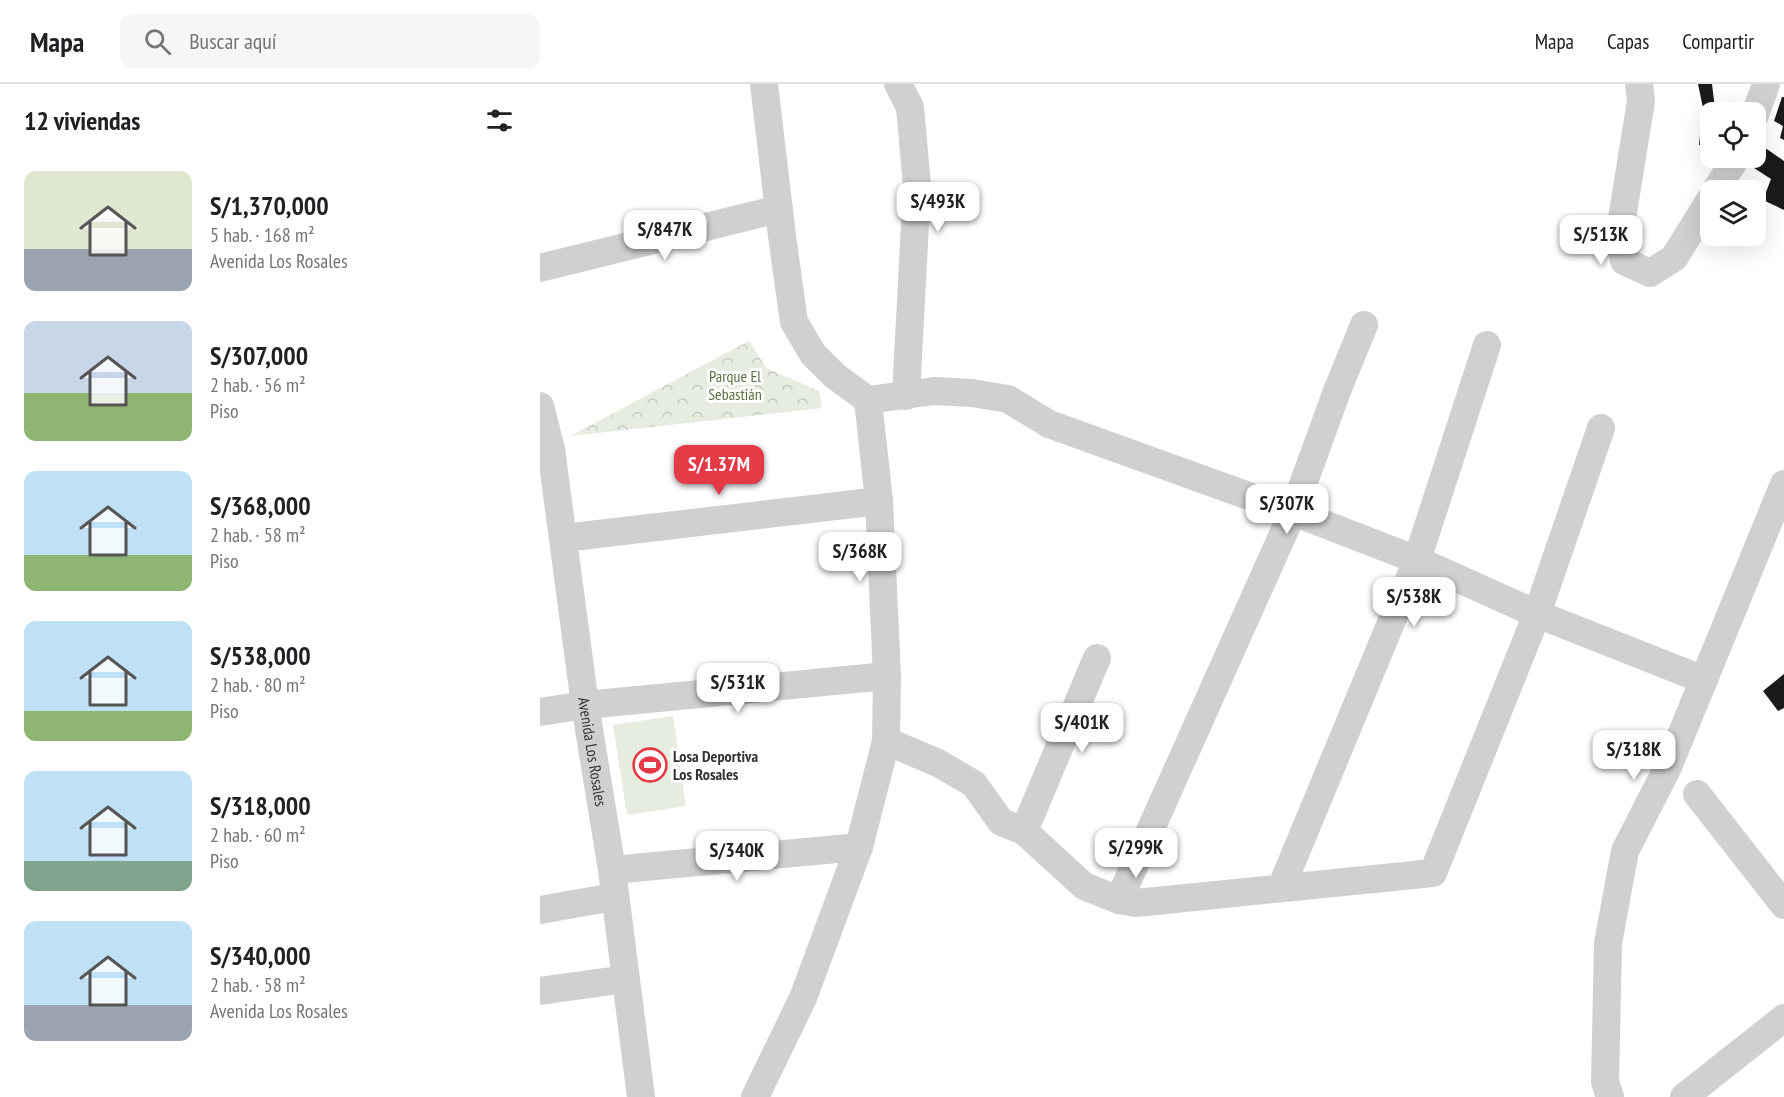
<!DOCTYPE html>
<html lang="es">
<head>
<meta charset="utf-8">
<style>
	body { margin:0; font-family:"PT Sans Narrow",sans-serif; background:#f6f6f6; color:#202124; height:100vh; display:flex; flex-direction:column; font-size:22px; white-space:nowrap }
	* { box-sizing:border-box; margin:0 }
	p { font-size:20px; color:#757577 }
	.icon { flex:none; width:33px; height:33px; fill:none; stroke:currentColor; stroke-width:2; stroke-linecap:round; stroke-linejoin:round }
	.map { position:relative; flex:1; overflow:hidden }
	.sheet { display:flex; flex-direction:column; background:#fff; width:540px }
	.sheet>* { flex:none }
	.buttons { position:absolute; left:1160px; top:18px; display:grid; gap:12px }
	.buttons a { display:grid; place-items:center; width:66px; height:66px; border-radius:12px; background:#fff; box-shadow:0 6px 24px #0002; font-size:30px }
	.price { position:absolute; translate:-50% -51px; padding:0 14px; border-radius:12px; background:#fff; color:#222; font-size:20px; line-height:39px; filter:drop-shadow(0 2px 3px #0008) }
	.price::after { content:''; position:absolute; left:50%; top:36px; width:18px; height:14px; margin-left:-9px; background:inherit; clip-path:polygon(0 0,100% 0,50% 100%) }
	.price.selected { background:#e63946; color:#fff }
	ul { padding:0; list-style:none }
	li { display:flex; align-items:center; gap:18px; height:150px; padding:0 24px }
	li span { display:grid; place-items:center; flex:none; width:168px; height:120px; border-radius:12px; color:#555 }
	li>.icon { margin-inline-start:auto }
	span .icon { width:72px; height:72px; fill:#fffc; stroke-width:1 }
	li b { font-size:26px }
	h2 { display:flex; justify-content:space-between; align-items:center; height:72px; padding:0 24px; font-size:26px }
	header { display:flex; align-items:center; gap:36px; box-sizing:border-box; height:84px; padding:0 30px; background:#fff; border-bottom:2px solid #e0e0e0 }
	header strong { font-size:28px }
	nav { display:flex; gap:33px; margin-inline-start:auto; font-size:21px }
	.search { width:420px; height:54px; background:#f6f6f6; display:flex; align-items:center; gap:15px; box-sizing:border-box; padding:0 21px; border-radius:12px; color:#757577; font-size:22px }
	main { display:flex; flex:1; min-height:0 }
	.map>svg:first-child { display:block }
	.park { fill:url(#park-crowns) }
	.garden { fill:#e6ecdf }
	.building { fill:#1a1a1a }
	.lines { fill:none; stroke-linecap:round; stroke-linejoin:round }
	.minor { stroke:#d0d0d0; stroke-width:28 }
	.labels { text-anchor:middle; stroke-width:6; stroke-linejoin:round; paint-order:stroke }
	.park-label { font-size:16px; fill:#56703f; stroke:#fff }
	.street-label { font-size:16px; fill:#333; stroke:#fff }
	.poi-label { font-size:16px; font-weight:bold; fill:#333; stroke:#fff; text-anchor:start }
</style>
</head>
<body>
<header>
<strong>Mapa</strong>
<div class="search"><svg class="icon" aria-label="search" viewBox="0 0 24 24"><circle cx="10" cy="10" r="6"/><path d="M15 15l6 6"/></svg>Buscar aquí</div>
<nav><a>Mapa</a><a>Capas</a><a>Compartir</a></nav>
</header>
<main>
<section class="sheet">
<h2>12 viviendas<svg class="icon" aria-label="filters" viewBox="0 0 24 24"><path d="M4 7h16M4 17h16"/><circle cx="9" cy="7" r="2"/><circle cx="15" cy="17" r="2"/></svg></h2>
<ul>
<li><span style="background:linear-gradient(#dfe7d0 65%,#9aa5b1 0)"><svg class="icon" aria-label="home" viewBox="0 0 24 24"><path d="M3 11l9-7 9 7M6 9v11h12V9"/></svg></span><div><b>S/1,370,000</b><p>5 hab. · 168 m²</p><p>Avenida Los Rosales</p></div></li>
<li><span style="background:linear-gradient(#c9d6e8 60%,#8fb573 0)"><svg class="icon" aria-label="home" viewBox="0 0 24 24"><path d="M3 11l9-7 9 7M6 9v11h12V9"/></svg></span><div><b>S/307,000</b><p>2 hab. · 56 m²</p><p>Piso</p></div></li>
<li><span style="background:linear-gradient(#bfe0f5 70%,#8fb573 0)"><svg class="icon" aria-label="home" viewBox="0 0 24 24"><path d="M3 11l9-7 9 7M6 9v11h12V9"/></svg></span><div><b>S/368,000</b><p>2 hab. · 58 m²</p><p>Piso</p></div></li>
<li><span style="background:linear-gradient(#bfe0f5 75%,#8fb573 0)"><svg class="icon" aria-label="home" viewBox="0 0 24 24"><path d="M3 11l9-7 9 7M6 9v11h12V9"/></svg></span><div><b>S/538,000</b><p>2 hab. · 80 m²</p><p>Piso</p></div></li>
<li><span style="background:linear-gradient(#bfe0f5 75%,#7fa58c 0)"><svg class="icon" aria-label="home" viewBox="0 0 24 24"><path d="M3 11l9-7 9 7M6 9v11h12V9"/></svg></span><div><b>S/318,000</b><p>2 hab. · 60 m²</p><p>Piso</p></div></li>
<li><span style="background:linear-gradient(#bfe0f5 70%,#9aa5b1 0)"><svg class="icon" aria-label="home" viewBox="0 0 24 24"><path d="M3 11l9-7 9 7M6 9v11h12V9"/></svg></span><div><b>S/340,000</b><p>2 hab. · 58 m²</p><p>Avenida Los Rosales</p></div></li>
</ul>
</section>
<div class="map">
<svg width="1244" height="1013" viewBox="0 0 1244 1013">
	<defs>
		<pattern id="park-crowns" width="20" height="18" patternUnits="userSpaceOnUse" patternTransform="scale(1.5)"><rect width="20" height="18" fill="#e6ecdf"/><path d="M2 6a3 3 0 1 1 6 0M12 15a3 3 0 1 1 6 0" fill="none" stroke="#c6cbc0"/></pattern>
	</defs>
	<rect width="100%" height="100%" fill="#fff"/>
	<!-- park -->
	<polygon class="park" points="209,257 226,284 279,307 282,324 30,352"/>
	<!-- garden -->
	<polygon class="garden" points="133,632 146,722 87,731 73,641"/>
	<!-- building -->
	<g class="building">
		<polygon points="1158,0 1172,0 1175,25 1196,25 1195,28 1170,28 1170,60 1159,61 1163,24"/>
		<polygon points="1242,13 1244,13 1244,56 1240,54 1243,42 1234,37"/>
		<polygon points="1221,61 1244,77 1244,126 1223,116 1231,95 1214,84"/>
		<polygon points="1244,590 1244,624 1238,627 1223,607"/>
	</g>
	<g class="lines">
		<!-- minor -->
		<g class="minor">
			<polyline points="358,0 370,23 377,102 366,312"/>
			<polyline points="1099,0 1101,17 1080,147 1084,177 1110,189 1134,174 1170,116"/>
			<polyline points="1215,31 1226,0"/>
			<polyline points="1176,106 1196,74"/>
			<polyline points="0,184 239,125"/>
			<polyline points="328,316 394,307 432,309 468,315 509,340 753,428 877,476 997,530 1164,596"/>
			<path id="s1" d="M 0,322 L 11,365 L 45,621 L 72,786 L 101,1013"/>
			<polyline points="24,454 339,417"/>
			<polyline points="0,628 45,621 347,592"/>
			<polyline points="346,657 398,679 434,700 461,738 484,747 544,802 579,816 596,819 893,789 997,530 1061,344"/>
			<polyline points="1157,710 1244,821"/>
			<polyline points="484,747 557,574"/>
			<polyline points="72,786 319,763"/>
			<polyline points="741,804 877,476 947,261"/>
			<polyline points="579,816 753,428 797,307 824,241"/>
			<polyline points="0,826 74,813"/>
			<polyline points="0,907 86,895"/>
			<polyline points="215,1013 263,914 319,763 346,657 347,592 339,417 328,316 295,292 273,270 254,238 242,152 224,0"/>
			<polyline points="1070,1013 1065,998 1068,859 1085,767 1128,683 1244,400"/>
			<polyline points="1144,1013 1244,934"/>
		</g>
	</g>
	<!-- icons -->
	<defs>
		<symbol id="stadium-ring" viewBox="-11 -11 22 22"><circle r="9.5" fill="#fff" stroke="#e63946" stroke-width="1.5"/><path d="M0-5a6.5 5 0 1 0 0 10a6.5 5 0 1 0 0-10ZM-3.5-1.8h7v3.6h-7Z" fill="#e63946"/></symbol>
	</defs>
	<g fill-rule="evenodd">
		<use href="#stadium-ring" x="91" y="662" width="38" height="38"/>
	</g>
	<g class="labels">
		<!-- park labels -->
		<g class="park-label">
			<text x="195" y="298">Parque El<tspan x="195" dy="18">Sebastián</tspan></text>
		</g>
		<!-- street labels -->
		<g class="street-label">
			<text dy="6" stroke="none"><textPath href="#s1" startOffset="350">Avenida Los Rosales</textPath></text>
		</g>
		<!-- poi labels -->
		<g class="poi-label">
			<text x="133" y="678">Losa Deportiva<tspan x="133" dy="18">Los Rosales</tspan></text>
		</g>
	</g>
</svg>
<div class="buttons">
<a><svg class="icon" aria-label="locate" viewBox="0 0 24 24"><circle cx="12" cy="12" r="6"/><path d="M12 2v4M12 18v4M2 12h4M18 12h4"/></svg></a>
<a><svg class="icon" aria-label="layers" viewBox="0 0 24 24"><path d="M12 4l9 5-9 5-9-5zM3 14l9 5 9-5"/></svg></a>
</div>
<b class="price" style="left:398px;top:149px">S/493K</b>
<b class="price" style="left:125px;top:177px">S/847K</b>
<b class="price" style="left:1061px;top:182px">S/513K</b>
<b class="price selected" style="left:179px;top:412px">S/1.37M</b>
<b class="price" style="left:747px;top:451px">S/307K</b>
<b class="price" style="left:320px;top:499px">S/368K</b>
<b class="price" style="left:874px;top:544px">S/538K</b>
<b class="price" style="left:198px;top:630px">S/531K</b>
<b class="price" style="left:542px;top:670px">S/401K</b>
<b class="price" style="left:1094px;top:697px">S/318K</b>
<b class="price" style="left:596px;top:795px">S/299K</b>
<b class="price" style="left:197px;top:798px">S/340K</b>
</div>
</main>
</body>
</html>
